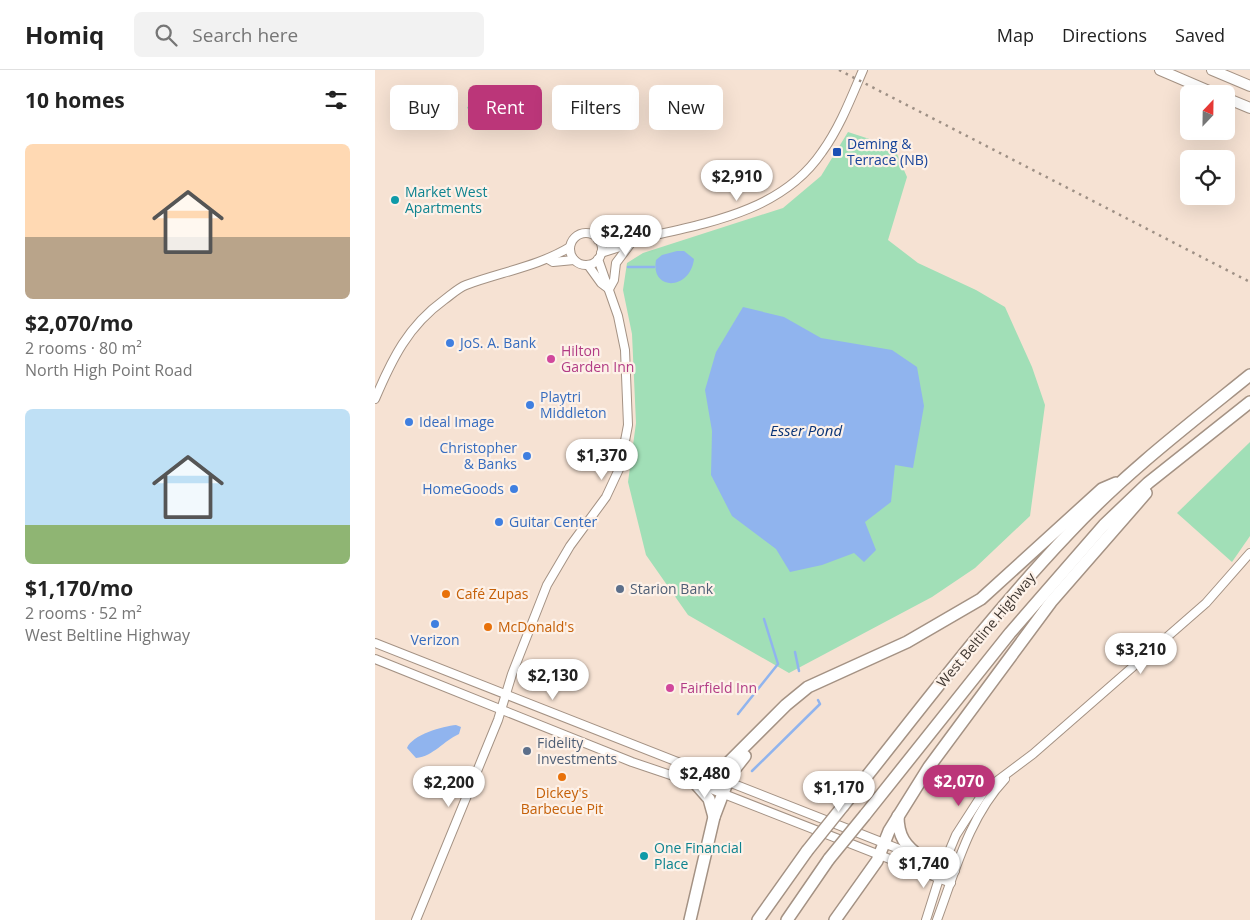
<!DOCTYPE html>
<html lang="en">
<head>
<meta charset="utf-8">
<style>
	body { margin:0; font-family:"Open Sans",sans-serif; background:#f2f2f2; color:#222; height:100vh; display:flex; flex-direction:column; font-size:19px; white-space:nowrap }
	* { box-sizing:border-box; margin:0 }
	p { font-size:16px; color:#767676 }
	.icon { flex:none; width:28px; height:28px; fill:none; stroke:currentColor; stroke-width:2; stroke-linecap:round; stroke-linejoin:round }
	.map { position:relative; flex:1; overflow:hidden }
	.details { display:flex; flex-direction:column; background:#fff; width:375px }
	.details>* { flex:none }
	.hud { position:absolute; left:15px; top:15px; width:475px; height:45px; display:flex; gap:10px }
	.needle { width:32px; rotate:22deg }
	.tools { position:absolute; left:805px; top:15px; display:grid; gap:10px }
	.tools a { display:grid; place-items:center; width:55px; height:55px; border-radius:8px; background:#fff; box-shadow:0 5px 20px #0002; font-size:25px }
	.price { position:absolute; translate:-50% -42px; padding:0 11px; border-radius:18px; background:#fff; color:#222; font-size:16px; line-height:32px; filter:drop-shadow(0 1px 2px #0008) }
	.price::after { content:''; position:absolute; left:50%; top:30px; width:15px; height:11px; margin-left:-8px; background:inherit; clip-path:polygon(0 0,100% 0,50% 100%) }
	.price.active { background:#bb3679; color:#fff }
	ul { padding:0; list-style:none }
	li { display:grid; align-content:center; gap:10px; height:265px; padding:0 25px }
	li span { display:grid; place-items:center; height:155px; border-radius:8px; color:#555 }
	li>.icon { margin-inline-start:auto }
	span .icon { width:90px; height:90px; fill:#fffc; stroke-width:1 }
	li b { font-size:21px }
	h2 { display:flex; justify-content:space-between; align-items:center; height:60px; padding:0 25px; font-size:21px }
	.chip { padding:0 18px; border-radius:8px; background:#fff; box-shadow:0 5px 20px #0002; font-size:18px; line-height:45px }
	.chip.active { background:#bb3679; color:#fff }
	header { display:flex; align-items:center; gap:30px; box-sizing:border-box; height:70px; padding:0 25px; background:#fff; border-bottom:1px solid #e0e0e0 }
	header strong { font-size:24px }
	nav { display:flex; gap:28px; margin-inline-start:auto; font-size:18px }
	.search { width:350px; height:45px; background:#f2f2f2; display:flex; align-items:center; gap:12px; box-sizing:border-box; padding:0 18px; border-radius:8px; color:#767676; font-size:19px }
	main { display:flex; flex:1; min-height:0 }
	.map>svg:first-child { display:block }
	.green { fill:#a1dfb7 }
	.water { fill:#90b4ee }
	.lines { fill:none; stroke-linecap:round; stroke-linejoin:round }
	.stream { stroke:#90b4ee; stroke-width:2.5 }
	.minor-casing { stroke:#a49284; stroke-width:10 }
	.major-casing { stroke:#a49284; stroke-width:12 }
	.highway-casing { stroke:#a49284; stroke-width:14 }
	.minor { stroke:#fff; stroke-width:8 }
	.major { stroke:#fff; stroke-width:10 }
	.highway { stroke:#fff; stroke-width:11 }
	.rail { stroke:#9e9085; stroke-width:2.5; stroke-dasharray:2.5 5; stroke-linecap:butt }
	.highway-bridge-casing { stroke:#a49284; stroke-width:14; stroke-linecap:butt }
	.highway-bridge { stroke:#fff; stroke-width:11 }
	.transit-dot { fill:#1a4fb4; stroke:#fdf1e8; stroke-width:2 }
	.culture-dot { fill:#0f9aa8; stroke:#fdf1e8; stroke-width:2 }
	.shop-dot { fill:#3f7fe0; stroke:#fdf1e8; stroke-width:2 }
	.hotel-dot { fill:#d1479c; stroke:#fdf1e8; stroke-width:2 }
	.service-dot { fill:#5c6f8a; stroke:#fdf1e8; stroke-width:2 }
	.food-dot { fill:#e8710a; stroke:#fdf1e8; stroke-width:2 }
	.labels { text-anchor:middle; stroke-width:4.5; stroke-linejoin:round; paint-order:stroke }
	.transit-label { font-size:14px; fill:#164399; stroke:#fdf1e8; text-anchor:start }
	.culture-label { font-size:14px; fill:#0d838f; stroke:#fdf1e8; text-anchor:start }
	.shop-label { font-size:14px; fill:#366cbe; stroke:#fdf1e8; text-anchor:start }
	.hotel-label { font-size:14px; fill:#b23c85; stroke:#fdf1e8; text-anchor:start }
	.service-label { font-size:14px; fill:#4e5e75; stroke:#fdf1e8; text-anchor:start }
	.food-label { font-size:14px; fill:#c56008; stroke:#fdf1e8; text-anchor:start }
	.street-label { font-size:14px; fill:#3f3731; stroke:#fdf1e8 }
	.water-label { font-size:15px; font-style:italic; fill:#0a3476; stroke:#fdf1e8 }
</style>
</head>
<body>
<header>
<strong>Homiq</strong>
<div class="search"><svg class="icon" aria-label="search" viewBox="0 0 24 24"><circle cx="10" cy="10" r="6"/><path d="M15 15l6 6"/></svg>Search here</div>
<nav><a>Map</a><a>Directions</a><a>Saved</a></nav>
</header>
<main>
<section class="details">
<h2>10 homes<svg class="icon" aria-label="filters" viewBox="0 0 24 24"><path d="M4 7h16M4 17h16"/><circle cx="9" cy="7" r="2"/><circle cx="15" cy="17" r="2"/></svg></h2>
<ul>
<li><span style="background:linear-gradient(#ffd9b3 60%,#b9a48a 0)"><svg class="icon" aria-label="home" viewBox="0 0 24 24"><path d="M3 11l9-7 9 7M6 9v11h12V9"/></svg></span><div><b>$2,070/mo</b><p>2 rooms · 80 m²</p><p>North High Point Road</p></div></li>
<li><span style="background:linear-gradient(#bfe0f5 75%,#8fb573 0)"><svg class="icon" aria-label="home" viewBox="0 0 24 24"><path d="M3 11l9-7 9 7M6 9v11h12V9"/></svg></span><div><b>$1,170/mo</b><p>2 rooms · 52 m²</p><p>West Beltline Highway</p></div></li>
</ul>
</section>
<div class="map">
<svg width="875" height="850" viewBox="0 0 875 850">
	<rect width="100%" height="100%" fill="#f6e2d3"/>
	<!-- green -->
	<g class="green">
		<polygon points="99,35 105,50 98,52 92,37"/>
		<polygon points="473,62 519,77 532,107 513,170 543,193 601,220 630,237 657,297 670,335 655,446 600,498 557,527 414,603 313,545 271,485 253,412 261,353 257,264 248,220 252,193 268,183 408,138 446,106"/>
		<polygon points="875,372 875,466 857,492 802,443"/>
	</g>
	<!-- water -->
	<g class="water">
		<path d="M 302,181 L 309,181 L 319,189 C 315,221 275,221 281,190 L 287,185 Z"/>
		<polygon points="368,237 409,247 446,268 517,280 542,297 549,336 538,398 520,395 516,432 490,452 501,480 489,492 479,483 447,495 415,502 401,479 357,446 336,405 337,361 330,320 341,282"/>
		<path d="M 81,655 L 86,657 L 84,664 C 68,671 59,686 41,688 L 32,678 C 37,665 68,656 81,655 Z"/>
	</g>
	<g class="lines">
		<!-- stream -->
		<g class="stream">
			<polyline points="253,197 279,197"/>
			<polyline points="420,582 424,601"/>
			<polyline points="363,644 403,594 389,549"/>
			<polyline points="377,701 445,634 443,630"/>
		</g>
		<defs>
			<g id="minor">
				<circle cx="211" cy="179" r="16"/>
				<polyline points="223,170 258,170"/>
				<path d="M 226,183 L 248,176 L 258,170 C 326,154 405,144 447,82 C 465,57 476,28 488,0"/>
				<polyline points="173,189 178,192 199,190"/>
				<polyline points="213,195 226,213 234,219"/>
				<polyline points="234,219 239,210 241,193 256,173"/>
				<path d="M 0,329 C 17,289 33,256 69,230 C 76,225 83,218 91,215 C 126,202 164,196 195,177"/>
				<polyline points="0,573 580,801"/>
				<polyline points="0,589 257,692 331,717 576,813"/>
				<polyline points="41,850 123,650 137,604 172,515 195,476 231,427 245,397 253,355 250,280 243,246 223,189"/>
				<polyline points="551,850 568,796 581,765 610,720 658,684 831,533 875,483"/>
				<path d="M 562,850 C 580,802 594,747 630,709"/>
			</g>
			<g id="major">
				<polyline points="785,0 841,24"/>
				<polyline points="837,0 875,16"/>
				<polyline points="851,28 875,38"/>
			</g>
			<g id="highway">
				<polyline points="332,704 348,698 411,635 433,617 532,572 606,529 727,419 741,413"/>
				<polyline points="320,713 334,729 339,747"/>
				<path d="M 468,736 C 542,644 613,548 695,462 C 749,404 813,355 875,305"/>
				<polyline points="490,745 635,563 729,455 773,413 875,332"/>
				<path d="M 523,746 C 523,766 530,776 546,787"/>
				<polyline points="315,850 339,747 355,705 370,686"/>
				<polyline points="383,850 432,781"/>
				<polyline points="412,850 454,789"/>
				<polyline points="460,850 502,791 514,761 554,697 676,532 771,423"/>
			</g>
		</defs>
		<!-- minor casing -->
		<use href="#minor" class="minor-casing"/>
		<!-- major casing -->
		<use href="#major" class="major-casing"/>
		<!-- highway casing -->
		<use href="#highway" class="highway-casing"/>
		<!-- minor -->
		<use href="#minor" class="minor"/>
		<!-- major -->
		<use href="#major" class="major"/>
		<!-- highway -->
		<use href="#highway" class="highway"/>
		<!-- rail -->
		<polyline class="rail" points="464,0 875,212"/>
		<defs>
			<g id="highway-bridge">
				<polyline points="432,781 468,736"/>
				<polyline points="454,789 490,745"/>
			</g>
		</defs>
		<!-- highway-bridge casing -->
		<use href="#highway-bridge" class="highway-bridge-casing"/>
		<!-- highway-bridge -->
		<use href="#highway-bridge" class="highway-bridge"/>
	</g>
	<!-- markers -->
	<rect class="transit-dot" x="457" y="77" width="10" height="10" rx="2.5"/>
	<g class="culture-dot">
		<circle cx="20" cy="130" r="5"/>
		<circle cx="269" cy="786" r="5"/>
	</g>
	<g class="shop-dot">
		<circle cx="75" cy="273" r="5"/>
		<circle cx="155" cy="335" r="5"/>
		<circle cx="34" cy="352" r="5"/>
		<circle cx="152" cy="386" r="5"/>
		<circle cx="139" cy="419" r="5"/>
		<circle cx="124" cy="452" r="5"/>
		<circle cx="60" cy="554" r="5"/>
	</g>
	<g class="hotel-dot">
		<circle cx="176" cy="289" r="5"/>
		<circle cx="295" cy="618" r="5"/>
	</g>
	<g class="service-dot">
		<circle cx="245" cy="519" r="5"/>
		<circle cx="152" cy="681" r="5"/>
	</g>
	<g class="food-dot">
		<circle cx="71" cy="524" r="5"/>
		<circle cx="113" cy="557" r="5"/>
		<circle cx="187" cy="707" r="5"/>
	</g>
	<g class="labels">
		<!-- transit labels -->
		<g class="transit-label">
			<text x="472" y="79">Deming &amp;<tspan x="472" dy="16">Terrace (NB)</tspan></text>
		</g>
		<!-- culture labels -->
		<g class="culture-label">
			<text x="30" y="127">Market West<tspan x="30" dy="16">Apartments</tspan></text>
			<text x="279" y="783">One Financial<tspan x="279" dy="16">Place</tspan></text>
		</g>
		<!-- shop labels -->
		<g class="shop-label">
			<text x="85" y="278">JoS. A. Bank</text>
			<text x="165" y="332">Playtri<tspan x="165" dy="16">Middleton</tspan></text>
			<text x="44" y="357">Ideal Image</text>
			<text x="142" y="383" text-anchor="end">Christopher<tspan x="142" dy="16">&amp; Banks</tspan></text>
			<text x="129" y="424" text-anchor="end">HomeGoods</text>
			<text x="134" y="457">Guitar Center</text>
			<text x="60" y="575" text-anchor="middle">Verizon</text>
		</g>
		<!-- hotel labels -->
		<g class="hotel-label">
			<text x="186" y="286">Hilton<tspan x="186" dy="16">Garden Inn</tspan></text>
			<text x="305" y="623">Fairfield Inn</text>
		</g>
		<!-- service labels -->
		<g class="service-label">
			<text x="255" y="524">Starion Bank</text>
			<text x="162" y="678">Fidelity<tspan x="162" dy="16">Investments</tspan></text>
		</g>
		<!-- food labels -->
		<g class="food-label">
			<text x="81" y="529">Café Zupas</text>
			<text x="123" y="562">McDonald's</text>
			<text x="187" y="728" text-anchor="middle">Dickey's<tspan x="187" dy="16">Barbecue Pit</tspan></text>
		</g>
		<!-- street labels -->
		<g class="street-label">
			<text transform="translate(611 560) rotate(-50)" y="5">West Beltline Highway</text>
		</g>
		<!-- water labels -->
		<g class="water-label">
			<text x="431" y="366">Esser Pond</text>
		</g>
	</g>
</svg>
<div class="tools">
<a><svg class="needle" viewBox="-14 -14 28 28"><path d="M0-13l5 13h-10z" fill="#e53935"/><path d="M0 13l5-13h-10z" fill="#767676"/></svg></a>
<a><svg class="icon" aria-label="locate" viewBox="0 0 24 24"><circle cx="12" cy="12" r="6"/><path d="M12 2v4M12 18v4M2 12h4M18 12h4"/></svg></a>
</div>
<b class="price" style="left:362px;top:132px">$2,910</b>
<b class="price" style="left:251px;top:187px">$2,240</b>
<b class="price" style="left:227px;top:411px">$1,370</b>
<b class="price" style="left:766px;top:605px">$3,210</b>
<b class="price" style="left:178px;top:631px">$2,130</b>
<b class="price" style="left:330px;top:729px">$2,480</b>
<b class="price active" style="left:584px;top:737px">$2,070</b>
<b class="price" style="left:74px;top:738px">$2,200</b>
<b class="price" style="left:464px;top:743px">$1,170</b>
<b class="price" style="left:549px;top:819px">$1,740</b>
<div class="hud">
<a class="chip">Buy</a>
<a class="chip active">Rent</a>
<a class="chip">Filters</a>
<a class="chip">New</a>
</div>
</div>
</main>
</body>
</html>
